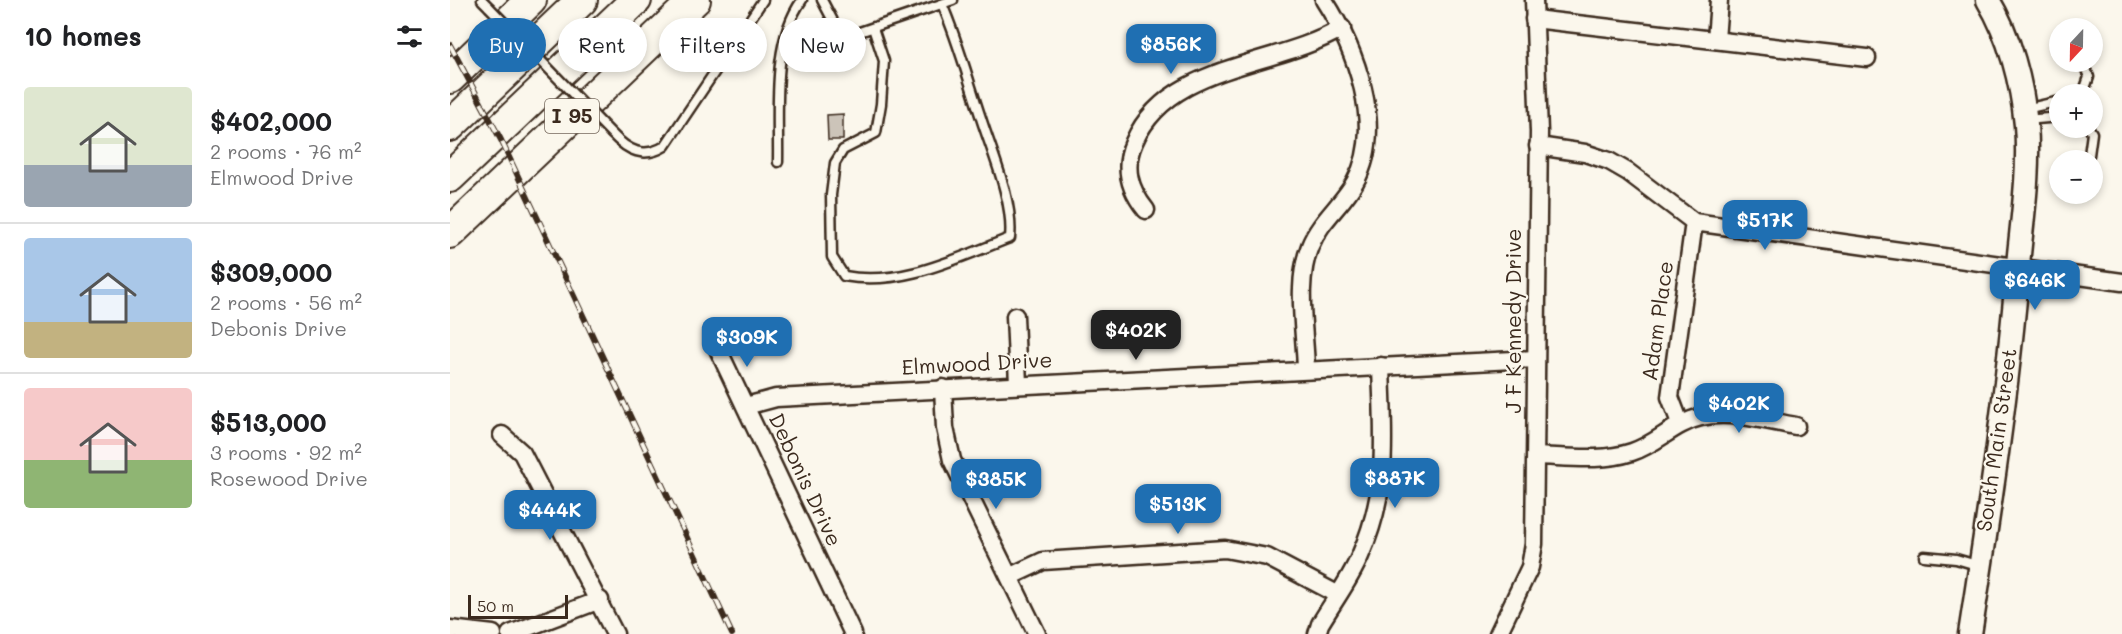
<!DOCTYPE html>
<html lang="en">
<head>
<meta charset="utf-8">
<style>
	body { margin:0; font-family:Mali,sans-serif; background:#f6f6f6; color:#202124; height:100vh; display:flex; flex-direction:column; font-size:22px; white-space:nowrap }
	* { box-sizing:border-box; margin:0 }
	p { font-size:20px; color:#757577 }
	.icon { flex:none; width:33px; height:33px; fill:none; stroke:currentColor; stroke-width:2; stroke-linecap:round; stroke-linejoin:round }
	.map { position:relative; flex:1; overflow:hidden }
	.panel { display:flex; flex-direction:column; background:#fff; width:450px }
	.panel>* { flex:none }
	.guide { position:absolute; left:18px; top:18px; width:570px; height:54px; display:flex; gap:12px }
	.needle { width:39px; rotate:202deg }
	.buttons { position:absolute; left:1599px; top:18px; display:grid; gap:12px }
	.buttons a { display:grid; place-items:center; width:54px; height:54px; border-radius:50%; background:#fff; box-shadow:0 3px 9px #0003; font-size:30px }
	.scale { position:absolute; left:18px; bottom:15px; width:100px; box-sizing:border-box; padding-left:6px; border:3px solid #3b2a1e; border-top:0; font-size:16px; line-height:21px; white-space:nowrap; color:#3b2a1e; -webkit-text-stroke:4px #fbf7ec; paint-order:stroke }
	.price { position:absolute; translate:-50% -51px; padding:0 14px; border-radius:12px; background:#1f6fb2; color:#fff; font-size:20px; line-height:39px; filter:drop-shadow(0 2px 3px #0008) }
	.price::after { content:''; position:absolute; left:50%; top:36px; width:18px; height:14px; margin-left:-9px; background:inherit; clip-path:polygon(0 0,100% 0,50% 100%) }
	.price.on { background:#222; color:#fff }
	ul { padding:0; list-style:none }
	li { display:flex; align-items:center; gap:18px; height:150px; padding:0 24px }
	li+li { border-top:2px solid #e0e0e0 }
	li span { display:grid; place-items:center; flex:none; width:168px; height:120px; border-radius:6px; color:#555 }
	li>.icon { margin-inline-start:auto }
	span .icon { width:72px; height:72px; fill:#fffc; stroke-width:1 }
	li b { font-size:26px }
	h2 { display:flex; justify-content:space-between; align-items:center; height:72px; padding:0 24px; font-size:26px }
	.chip { padding:0 21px; border-radius:27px; background:#fff; box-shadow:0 3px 9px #0003; font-size:21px; line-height:54px }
	.chip.on { background:#1f6fb2; color:#fff }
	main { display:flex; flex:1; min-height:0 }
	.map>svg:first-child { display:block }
	.building { fill:#ccc4b9; stroke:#3b2a1e; stroke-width:1.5 }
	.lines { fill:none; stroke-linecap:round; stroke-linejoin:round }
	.lane-casing { stroke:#3b2a1e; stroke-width:13 }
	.street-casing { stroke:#3b2a1e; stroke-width:21 }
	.secondary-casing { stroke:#3b2a1e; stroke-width:27 }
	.highway-casing { stroke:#3b2a1e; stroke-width:34 }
	.lane { stroke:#fbf7ec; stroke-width:8 }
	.street { stroke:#fbf7ec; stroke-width:16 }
	.secondary { stroke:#fbf7ec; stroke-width:22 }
	.highway { stroke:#fbf7ec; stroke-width:30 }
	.rail-casing { stroke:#3b2a1e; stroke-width:6 }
	.rail { stroke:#fbf7ec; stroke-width:4; stroke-dasharray:11; stroke-linecap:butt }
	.lane-bridge-casing { stroke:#3b2a1e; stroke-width:13; stroke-linecap:butt }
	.lane-bridge { stroke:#fbf7ec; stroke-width:8 }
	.labels { text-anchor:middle; stroke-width:4.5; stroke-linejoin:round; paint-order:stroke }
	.shield { fill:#fbf7ec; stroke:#75685c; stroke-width:1.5 }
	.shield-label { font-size:20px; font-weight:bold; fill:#3b2a1e }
	.street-label { font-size:21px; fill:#3b2a1e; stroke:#fbf7ec }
</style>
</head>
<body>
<main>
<section class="panel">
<h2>10 homes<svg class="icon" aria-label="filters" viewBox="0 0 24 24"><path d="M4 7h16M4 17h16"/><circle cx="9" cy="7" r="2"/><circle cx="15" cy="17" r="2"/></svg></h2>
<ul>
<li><span style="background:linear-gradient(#dfe7d0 65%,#9aa5b1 0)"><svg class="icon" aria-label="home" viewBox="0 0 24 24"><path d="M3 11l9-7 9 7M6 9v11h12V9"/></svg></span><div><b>$402,000</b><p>2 rooms · 76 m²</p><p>Elmwood Drive</p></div></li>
<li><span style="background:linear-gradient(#a9c7e8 70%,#c2b280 0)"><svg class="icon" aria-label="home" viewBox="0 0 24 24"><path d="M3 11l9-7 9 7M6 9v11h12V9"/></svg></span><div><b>$309,000</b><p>2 rooms · 56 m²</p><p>Debonis Drive</p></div></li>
<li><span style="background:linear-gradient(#f6c9c9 60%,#8fb573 0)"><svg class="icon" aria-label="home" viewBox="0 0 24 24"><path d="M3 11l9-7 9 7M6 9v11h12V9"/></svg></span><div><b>$513,000</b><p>3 rooms · 92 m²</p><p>Rosewood Drive</p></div></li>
</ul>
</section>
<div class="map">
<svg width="1672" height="634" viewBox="0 0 1672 634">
	<rect width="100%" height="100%" fill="#fbf7ec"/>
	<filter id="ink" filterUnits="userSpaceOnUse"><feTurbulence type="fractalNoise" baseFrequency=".0167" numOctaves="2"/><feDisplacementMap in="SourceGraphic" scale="12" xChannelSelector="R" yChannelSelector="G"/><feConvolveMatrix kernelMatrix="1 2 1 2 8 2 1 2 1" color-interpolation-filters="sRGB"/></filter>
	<g filter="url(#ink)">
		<!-- building -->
		<polygon class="building" points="393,114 393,140 378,140 377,115"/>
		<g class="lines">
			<defs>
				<g id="lane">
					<polyline points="32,0 39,7"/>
					<polyline points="372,0 392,38 503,0"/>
					<path d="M 423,28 L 434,61 L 431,104 L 426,133 L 393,150 L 385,163 L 381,195 L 382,257 L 394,276 C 451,287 507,258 560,238 C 564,202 542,153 531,118 C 518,79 508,41 492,4"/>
					<polyline points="1633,62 1639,77 1633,94"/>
					<polyline points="1575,109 1610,101"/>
					<polyline points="1575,120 1610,117"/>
					<polyline points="1639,128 1642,133 1639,155"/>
					<path d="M 162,134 C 178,151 194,159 215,146 L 313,0"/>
					<path d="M 328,162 C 329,110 321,43 352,0"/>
					<polyline points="1474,556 1506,559 1530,566"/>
				</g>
				<g id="street">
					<polyline points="1084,19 1417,58"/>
					<polyline points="1266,40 1269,0"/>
					<polyline points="1088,146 1135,153 1159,161 1178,172 1244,222 1672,282"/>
					<path d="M 696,210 C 679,189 673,167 684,142 C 719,62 826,68 892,28"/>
					<polyline points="565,316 568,384"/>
					<polyline points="266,345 403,634"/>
					<path d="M 856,369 C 855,330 845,283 860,246 C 870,221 892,205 905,182 C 936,127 905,48 874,0"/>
					<polyline points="493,388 495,428 502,460 587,634"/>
					<polyline points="296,406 326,398 1085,359"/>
					<polyline points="1230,423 1220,397 1244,222"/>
					<polyline points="52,435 72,453 165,634"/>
					<path d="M 1086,456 C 1118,457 1152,462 1182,452 C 1207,444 1224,423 1251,417 C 1281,410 1316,421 1346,426"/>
					<polyline points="561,576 593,561 775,549 817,557 887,594"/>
					<polyline points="0,629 43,634"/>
					<polyline points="60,634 150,600"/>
					<path d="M 867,634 L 870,624 C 883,602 900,580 910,556 C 940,488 933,438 931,366"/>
					<polyline points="1048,634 1080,567 1084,544 1089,132 1084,0"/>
				</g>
				<path id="secondary" d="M 1520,634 C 1539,512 1558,389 1568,265 C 1572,220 1580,171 1576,125 C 1572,84 1560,36 1538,0"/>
				<g id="highway">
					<polyline points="0,78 81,0"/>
					<polyline points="0,126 132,0"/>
					<polyline points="0,177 186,0"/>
					<polyline points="0,233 245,0"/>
				</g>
			</defs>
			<!-- lane casing -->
			<use href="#lane" class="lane-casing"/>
			<!-- street casing -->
			<use href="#street" class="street-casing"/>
			<!-- secondary casing -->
			<use href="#secondary" class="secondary-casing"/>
			<!-- highway casing -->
			<use href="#highway" class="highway-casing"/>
			<!-- lane -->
			<use href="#lane" class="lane"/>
			<!-- street -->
			<use href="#street" class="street"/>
			<!-- secondary -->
			<use href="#secondary" class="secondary"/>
			<!-- highway -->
			<use href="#highway" class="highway"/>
			<defs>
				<polyline id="rail" points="0,45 51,140 282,634"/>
			</defs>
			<!-- rail casing -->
			<use href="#rail" class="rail-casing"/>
			<!-- rail -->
			<use href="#rail" class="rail"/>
			<defs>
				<polyline id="lane-bridge" points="39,7 162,134"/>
			</defs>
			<!-- lane-bridge casing -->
			<use href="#lane-bridge" class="lane-bridge-casing"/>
			<!-- lane-bridge -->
			<use href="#lane-bridge" class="lane-bridge"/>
		</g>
	</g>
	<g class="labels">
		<!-- shield labels -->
		<rect class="shield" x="95" y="99" width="54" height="34" rx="4.5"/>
		<g class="shield-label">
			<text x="122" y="123">I 95</text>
		</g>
		<!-- street labels -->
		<g class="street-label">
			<text transform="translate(1064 321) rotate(-90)" y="7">J F Kennedy Drive</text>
			<text transform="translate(1208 321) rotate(-82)" y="7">Adam Place</text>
			<text transform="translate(527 364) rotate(-3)" y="7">Elmwood Drive</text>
			<text transform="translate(1547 440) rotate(-82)" y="7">South Main Street</text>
			<text transform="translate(355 480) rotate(65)" y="7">Debonis Drive</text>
		</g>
	</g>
</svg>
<div class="buttons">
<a><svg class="needle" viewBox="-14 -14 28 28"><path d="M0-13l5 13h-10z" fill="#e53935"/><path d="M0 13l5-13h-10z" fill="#757577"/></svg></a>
<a>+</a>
<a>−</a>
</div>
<div class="scale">50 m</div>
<b class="price" style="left:721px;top:75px">$856K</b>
<b class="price" style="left:1315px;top:251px">$517K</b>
<b class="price" style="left:1585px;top:311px">$646K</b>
<b class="price on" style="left:686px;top:361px">$402K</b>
<b class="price" style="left:297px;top:368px">$309K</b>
<b class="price" style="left:1289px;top:434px">$402K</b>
<b class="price" style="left:945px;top:509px">$887K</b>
<b class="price" style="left:546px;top:510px">$385K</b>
<b class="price" style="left:728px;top:535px">$513K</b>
<b class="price" style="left:100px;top:541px">$444K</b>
<div class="guide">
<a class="chip on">Buy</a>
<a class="chip">Rent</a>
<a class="chip">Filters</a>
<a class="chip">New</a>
</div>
</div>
</main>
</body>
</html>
